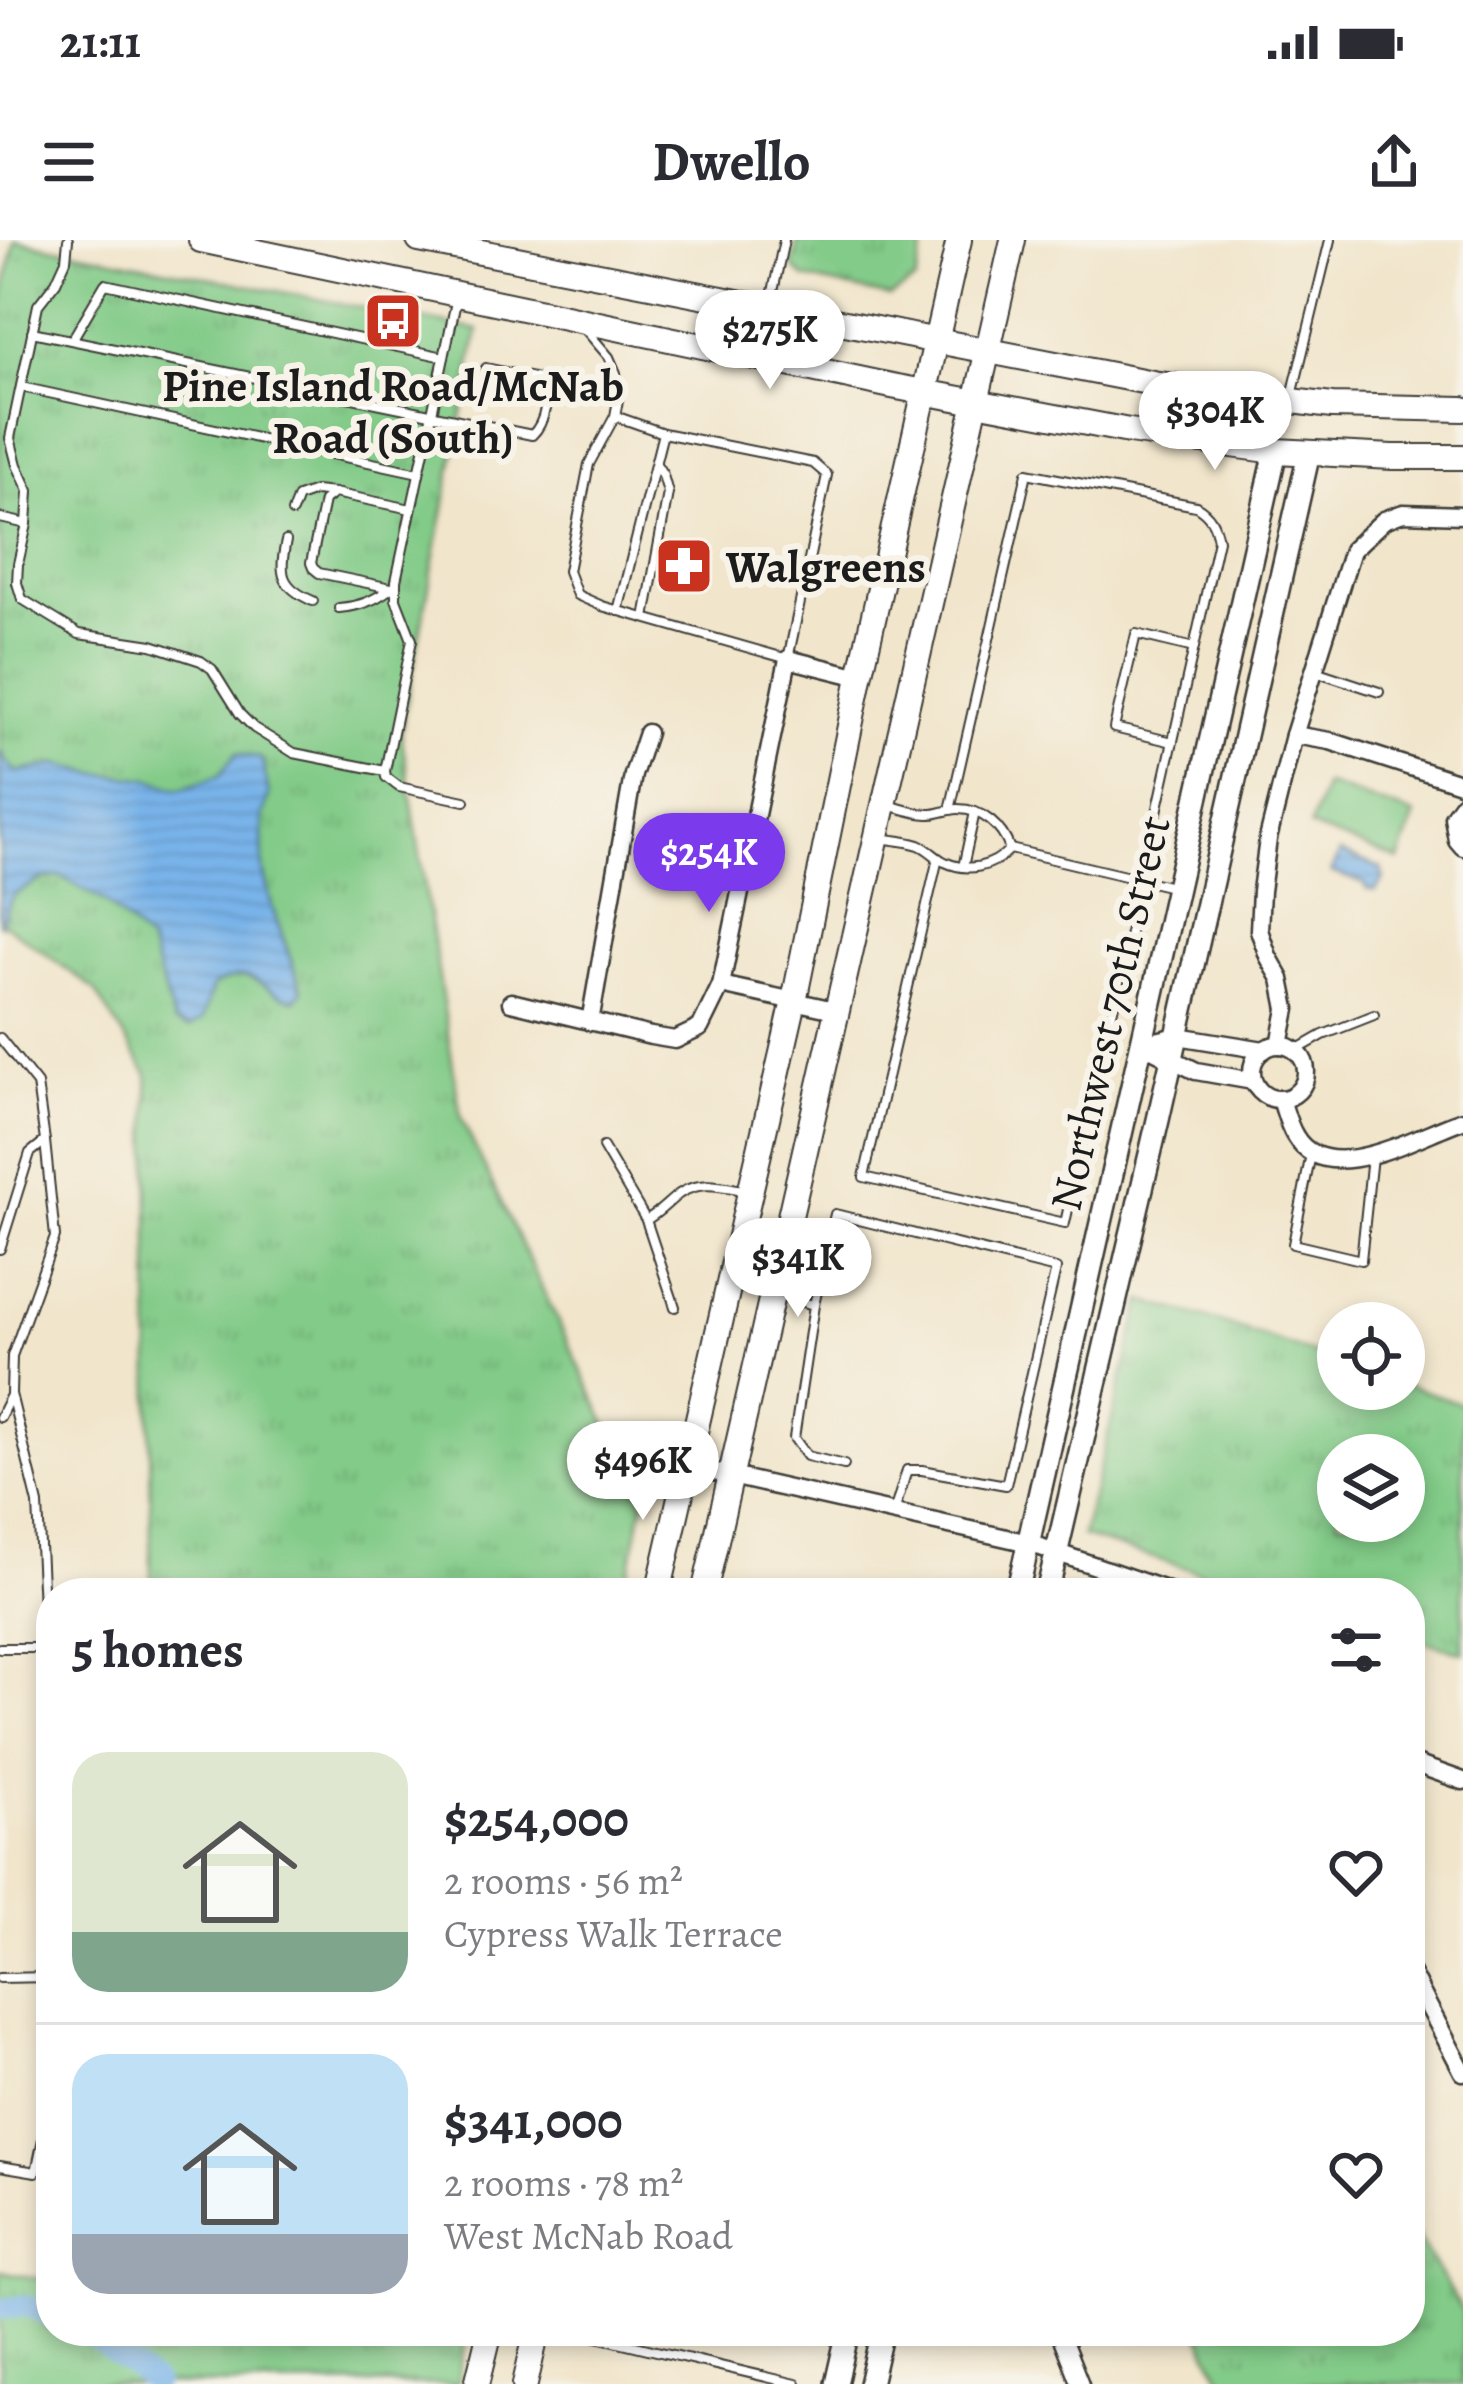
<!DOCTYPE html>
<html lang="en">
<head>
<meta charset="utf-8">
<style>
	body { margin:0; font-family:Alegreya,serif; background:#f2f2f3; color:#2b2b33; height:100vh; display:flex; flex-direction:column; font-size:45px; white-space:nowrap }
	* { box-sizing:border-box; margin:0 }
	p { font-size:39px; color:#7c7c81 }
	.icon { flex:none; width:66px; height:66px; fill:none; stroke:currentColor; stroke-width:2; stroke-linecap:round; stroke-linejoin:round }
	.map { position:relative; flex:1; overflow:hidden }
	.sheet { position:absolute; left:36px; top:1338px; width:1389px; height:768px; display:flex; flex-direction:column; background:#fff; border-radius:48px; box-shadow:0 6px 18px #0003 }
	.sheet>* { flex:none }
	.controls { position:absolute; left:1317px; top:1062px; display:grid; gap:24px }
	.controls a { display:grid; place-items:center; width:108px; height:108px; border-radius:50%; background:#fff; box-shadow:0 6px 18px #0003; font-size:60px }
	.price { position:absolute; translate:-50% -102px; padding:0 27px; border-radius:42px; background:#fff; color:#222; font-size:39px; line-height:78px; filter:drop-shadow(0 3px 6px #0008) }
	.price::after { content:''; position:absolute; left:50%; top:72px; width:36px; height:27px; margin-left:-18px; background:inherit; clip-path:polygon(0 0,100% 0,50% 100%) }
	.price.active { background:#7c3aed; color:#fff }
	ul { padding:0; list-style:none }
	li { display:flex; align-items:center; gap:36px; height:300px; padding:0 36px }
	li+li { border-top:3px solid #e1e1e2 }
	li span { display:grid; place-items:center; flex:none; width:336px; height:240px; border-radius:36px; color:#555 }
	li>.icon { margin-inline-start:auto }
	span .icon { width:144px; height:144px; fill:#fffc; stroke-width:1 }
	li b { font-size:51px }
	h2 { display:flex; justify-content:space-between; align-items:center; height:144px; padding:0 36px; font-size:51px }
	.status { display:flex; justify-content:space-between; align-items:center; height:84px; padding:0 60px; background:#fff; direction:ltr }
	.status svg { height:33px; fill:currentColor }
	header { display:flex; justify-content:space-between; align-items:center; height:156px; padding:0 36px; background:#fff; font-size:54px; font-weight:700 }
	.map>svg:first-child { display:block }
	.grass { fill:url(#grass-tufts); stroke:#4f7452; stroke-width:3; fill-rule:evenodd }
	.pitch { fill:#82cb88; stroke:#4f7452; stroke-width:3 }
	.water { fill:url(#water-rules); stroke:#4a6882; stroke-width:3 }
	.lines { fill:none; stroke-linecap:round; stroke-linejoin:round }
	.canal { stroke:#78b3e9; stroke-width:21 }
	.service-casing { stroke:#3c3a36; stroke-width:12 }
	.minor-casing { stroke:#3c3a36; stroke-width:21 }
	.tertiary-casing { stroke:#3c3a36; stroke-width:26 }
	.secondary-casing { stroke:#3c3a36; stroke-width:28 }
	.service { stroke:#fff; stroke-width:8 }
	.minor { stroke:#fff; stroke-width:16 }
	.tertiary { stroke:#fff; stroke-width:21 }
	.secondary { stroke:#fff; stroke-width:24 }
	.labels { text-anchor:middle; stroke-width:12; stroke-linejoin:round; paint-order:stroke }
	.poi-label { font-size:45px; font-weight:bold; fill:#1c1c1c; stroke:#f7f3e8 }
	.street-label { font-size:45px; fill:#1c1c1c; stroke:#f7f3e8 }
</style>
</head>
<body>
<div class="status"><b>21:11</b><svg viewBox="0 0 49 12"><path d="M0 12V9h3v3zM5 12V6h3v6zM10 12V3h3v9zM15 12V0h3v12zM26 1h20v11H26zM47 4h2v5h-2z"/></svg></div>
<header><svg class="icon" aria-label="menu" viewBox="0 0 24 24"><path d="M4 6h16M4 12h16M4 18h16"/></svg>Dwello<svg class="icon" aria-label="share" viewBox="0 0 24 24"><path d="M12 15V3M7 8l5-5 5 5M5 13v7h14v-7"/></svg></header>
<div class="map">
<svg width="1463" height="2144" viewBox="0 0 1463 2144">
	<defs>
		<pattern id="grass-tufts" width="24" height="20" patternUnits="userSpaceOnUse" patternTransform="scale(3)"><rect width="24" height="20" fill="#82cb88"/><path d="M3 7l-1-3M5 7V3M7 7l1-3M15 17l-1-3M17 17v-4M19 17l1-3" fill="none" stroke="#70ae75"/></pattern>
		<pattern id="water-rules" width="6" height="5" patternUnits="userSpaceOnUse" patternTransform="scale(3)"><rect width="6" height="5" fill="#78b3e9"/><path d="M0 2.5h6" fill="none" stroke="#6799c7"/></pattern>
	</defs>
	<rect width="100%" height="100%" fill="#f7f3e8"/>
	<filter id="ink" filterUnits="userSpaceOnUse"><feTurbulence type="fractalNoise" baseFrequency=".00833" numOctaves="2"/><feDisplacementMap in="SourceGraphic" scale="24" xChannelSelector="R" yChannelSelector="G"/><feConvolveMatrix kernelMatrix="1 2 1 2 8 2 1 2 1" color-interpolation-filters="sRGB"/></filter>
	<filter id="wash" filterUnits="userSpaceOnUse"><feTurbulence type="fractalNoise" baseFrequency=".004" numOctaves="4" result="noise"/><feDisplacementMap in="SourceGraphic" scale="48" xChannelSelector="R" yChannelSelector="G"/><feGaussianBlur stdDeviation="2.7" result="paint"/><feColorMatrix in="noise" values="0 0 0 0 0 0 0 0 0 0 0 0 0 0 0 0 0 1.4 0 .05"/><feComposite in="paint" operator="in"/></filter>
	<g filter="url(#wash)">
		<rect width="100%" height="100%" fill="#f1e5cb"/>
		<!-- grass -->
		<g class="grass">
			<polygon points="15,0 478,90 401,493 461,878 644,1262 624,1353 151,1353 148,835 94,749 2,682 0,686 0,72"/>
			<polygon points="798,0 925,0 916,41 890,57 804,38 792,26"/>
			<path d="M 1142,1061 L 1217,1081 L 1338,1122 L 1338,1149 L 1404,1149 L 1404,1144 L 1463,1164 L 1463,1413 L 1410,1397 L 1410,1353 L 1267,1353 L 1082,1296 ZM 1404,1215 L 1404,1281 L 1338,1281 L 1338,1215 Z"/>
			<polygon points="1410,1985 1463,2073 1463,2144 1224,2144 1198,2091 1410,2091"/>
			<polygon points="0,2031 51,2041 51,2091 468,2091 457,2144 0,2144"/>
		</g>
		<!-- pitch -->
		<polygon class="pitch" points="1325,544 1415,575 1399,620 1310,587"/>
		<!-- water -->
		<g class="water">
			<path d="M 0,509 L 7,523 L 17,532 L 58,524 L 94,533 L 150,539 L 179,549 L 219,536 L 237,513 L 262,519 L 269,555 L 262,577 L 263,630 L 273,670 L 302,751 L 295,760 C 257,752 257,721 213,746 L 202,780 L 189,788 L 174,782 L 149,703 L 106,662 L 60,636 L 39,640 L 12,657 L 0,686 Z"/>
			<polygon points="1340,613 1381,628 1384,639 1375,651 1366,649 1364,643 1331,632"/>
		</g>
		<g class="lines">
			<!-- canal -->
			<g class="canal">
				<polyline points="0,2069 28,2066 51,2076"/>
				<polyline points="84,2091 155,2144"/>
			</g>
		</g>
	</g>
	<g filter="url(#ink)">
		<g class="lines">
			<defs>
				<g id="service">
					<polyline points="68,0 66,20 56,42 38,65 10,198 17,225 29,251 27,284 18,324 17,343 22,359 79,394 152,405 201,421 212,429 240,474 254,488 294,513 385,531"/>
					<polyline points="457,57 396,341 396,359 412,400 385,531 386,537 399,547 465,561"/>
					<polyline points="770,66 784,0"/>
					<polyline points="585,89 609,117 616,133 619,155 615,176 589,224 568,331 577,355 602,366 788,419 827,235 813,223 663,193 615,176"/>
					<path d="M 32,92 L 532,195 C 545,183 550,156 543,140 L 486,128"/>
					<polyline points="72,100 105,44 444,117"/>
					<polyline points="21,147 419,233"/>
					<polyline points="1292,156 1330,0"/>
					<polyline points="334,253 324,261 311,323 313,328 319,333 396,349"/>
					<polyline points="292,272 298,257 315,251 334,253 411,269"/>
					<polyline points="0,278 27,284"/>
					<path d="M 286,301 C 279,333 280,347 313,361"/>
					<path d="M 339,368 C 360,366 374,361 391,348"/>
					<polyline points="618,371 663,193"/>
					<polyline points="645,378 668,253 663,235 656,224"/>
					<polyline points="1315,431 1379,452"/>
					<polyline points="1173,502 1114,488 1136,394 1194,408"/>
					<path d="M 888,565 C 900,568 915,574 928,574 C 937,575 947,569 958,569 C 983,569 1002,587 1010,609"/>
					<path d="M 879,598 C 892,600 907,601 919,605 C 929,609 936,618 945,622 C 968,633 993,627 1010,609"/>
					<polyline points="1010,609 1172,647"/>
					<path d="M 938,618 L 864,937 L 1065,983 L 1218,300 C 1215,284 1210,274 1196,266 L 1027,233 L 950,570"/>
					<polyline points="963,627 975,572"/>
					<polyline points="0,798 37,844 45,901 30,913 0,1009"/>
					<polyline points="1295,811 1323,795 1374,775"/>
					<polyline points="603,907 646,980"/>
					<polyline points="1311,914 1293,1004 1361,1020 1372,916"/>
					<polyline points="775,1055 814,1065 794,1198 807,1216 844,1225"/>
					<polyline points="814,1065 835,974 1056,1029 1006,1245 922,1230 907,1230 894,1272"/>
					<path d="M 675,1067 L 646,980 C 659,973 667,963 679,954 C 701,939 724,947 749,951"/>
					<polyline points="0,1177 10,1157"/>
					<polyline points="0,1408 45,1408 38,1264 11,1154 12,1116 55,997 45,901"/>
					<polyline points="0,1738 51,1737"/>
					<polyline points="0,1926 36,1932 51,1861"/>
					<polyline points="568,2091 610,2100 612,2091"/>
					<polyline points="610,2100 796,2144"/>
				</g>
				<g id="minor">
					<polyline points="1294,495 1330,501 1463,544"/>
					<polyline points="1463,563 1453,577 1457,600 1463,607"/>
					<polyline points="721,745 839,771"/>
					<polyline points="511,762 651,796 675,800 700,788 721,745 788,419 860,437"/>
					<polyline points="590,782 633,535 647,493"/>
					<polyline points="1142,804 1178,796 1264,810"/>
					<polyline points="1142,804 1196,831 1253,841"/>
					<polyline points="1280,805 1287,769 1281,739 1268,716 1259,690 1261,651 1268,599 1294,495 1352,310 1384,280 1403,273 1463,275"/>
					<circle cx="1279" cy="832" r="27"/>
					<path d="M 1281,859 C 1285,871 1288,885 1295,896 C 1327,951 1419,894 1463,880"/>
					<polyline points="687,1226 1029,1303 1174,1353"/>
					<polyline points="1410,1522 1463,1541"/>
					<polyline points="1410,1731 1463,1832"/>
					<polyline points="1059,2091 1080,2144"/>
				</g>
				<g id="tertiary">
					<polyline points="1017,1353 1276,211"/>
					<polyline points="1047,1353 1158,880 1309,213"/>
					<polyline points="836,2144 848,2091"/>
					<polyline points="870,2144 882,2091"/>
				</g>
				<g id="secondary">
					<polyline points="201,0 892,146 1129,191 1276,211 1393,217 1463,217"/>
					<polyline points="419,0 1158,144 1332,166 1463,169"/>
					<polyline points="658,1353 794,761 860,437 959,0"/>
					<polyline points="704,1353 1013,0"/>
					<polyline points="477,2144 490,2091"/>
					<polyline points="525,2144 537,2091"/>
				</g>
			</defs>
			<!-- service casing -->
			<use href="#service" class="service-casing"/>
			<!-- minor casing -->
			<use href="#minor" class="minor-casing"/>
			<!-- tertiary casing -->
			<use href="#tertiary" class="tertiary-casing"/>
			<!-- secondary casing -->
			<use href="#secondary" class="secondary-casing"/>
			<!-- service -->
			<use href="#service" class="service"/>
			<!-- minor -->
			<use href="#minor" class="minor"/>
			<!-- tertiary -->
			<use href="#tertiary" class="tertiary"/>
			<!-- secondary -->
			<use href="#secondary" class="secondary"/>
		</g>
	</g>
	<!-- icons -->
	<defs>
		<symbol id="bus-square" viewBox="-11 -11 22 22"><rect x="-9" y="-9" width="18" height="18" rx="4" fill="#c8321e" stroke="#f7f3e8"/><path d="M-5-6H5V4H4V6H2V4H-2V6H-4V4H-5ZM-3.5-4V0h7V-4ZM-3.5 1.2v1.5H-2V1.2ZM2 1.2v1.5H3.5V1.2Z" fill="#fff"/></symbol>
		<symbol id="pharmacy-square" viewBox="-11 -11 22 22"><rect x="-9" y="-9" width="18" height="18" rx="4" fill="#c8321e" stroke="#f7f3e8"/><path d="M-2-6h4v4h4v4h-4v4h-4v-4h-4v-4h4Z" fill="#fff"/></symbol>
	</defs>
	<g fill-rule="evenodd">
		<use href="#bus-square" x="360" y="48" width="66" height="66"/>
		<use href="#pharmacy-square" x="651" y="293" width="66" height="66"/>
	</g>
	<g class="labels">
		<!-- poi labels -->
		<g class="poi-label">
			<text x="393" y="161">Pine Island Road/McNab<tspan x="393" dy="52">Road (South)</tspan></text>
			<text x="726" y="342" text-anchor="start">Walgreens</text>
		</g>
		<!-- street labels -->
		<g class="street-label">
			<text transform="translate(1109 773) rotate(-77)" y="16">Northwest 70th Street</text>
		</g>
	</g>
</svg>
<div class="controls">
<a><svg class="icon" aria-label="locate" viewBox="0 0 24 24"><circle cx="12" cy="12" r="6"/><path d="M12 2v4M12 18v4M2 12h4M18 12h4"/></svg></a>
<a><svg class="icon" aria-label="layers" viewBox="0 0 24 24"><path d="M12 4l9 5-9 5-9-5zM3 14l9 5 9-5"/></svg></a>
</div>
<b class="price" style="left:770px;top:152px">$275K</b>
<b class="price" style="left:1215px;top:233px">$304K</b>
<b class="price active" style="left:709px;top:675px">$254K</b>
<b class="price" style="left:798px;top:1080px">$341K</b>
<b class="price" style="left:643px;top:1283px">$496K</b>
<section class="sheet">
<h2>5 homes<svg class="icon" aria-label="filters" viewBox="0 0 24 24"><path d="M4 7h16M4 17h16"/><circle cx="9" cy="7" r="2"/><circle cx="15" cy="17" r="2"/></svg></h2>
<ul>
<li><span style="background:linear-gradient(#dfe7d0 75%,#7fa58c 0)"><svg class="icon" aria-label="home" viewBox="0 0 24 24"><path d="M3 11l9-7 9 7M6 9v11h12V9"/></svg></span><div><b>$254,000</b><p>2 rooms · 56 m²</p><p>Cypress Walk Terrace</p></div><svg class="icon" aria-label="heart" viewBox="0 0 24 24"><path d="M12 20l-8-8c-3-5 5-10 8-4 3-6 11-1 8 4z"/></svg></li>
<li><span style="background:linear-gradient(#bfe0f5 75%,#9aa5b1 0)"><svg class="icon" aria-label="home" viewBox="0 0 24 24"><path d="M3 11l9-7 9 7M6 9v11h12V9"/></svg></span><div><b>$341,000</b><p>2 rooms · 78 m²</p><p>West McNab Road</p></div><svg class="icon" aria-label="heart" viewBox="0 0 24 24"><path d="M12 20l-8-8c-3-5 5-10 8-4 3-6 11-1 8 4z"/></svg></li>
</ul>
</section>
</div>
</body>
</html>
